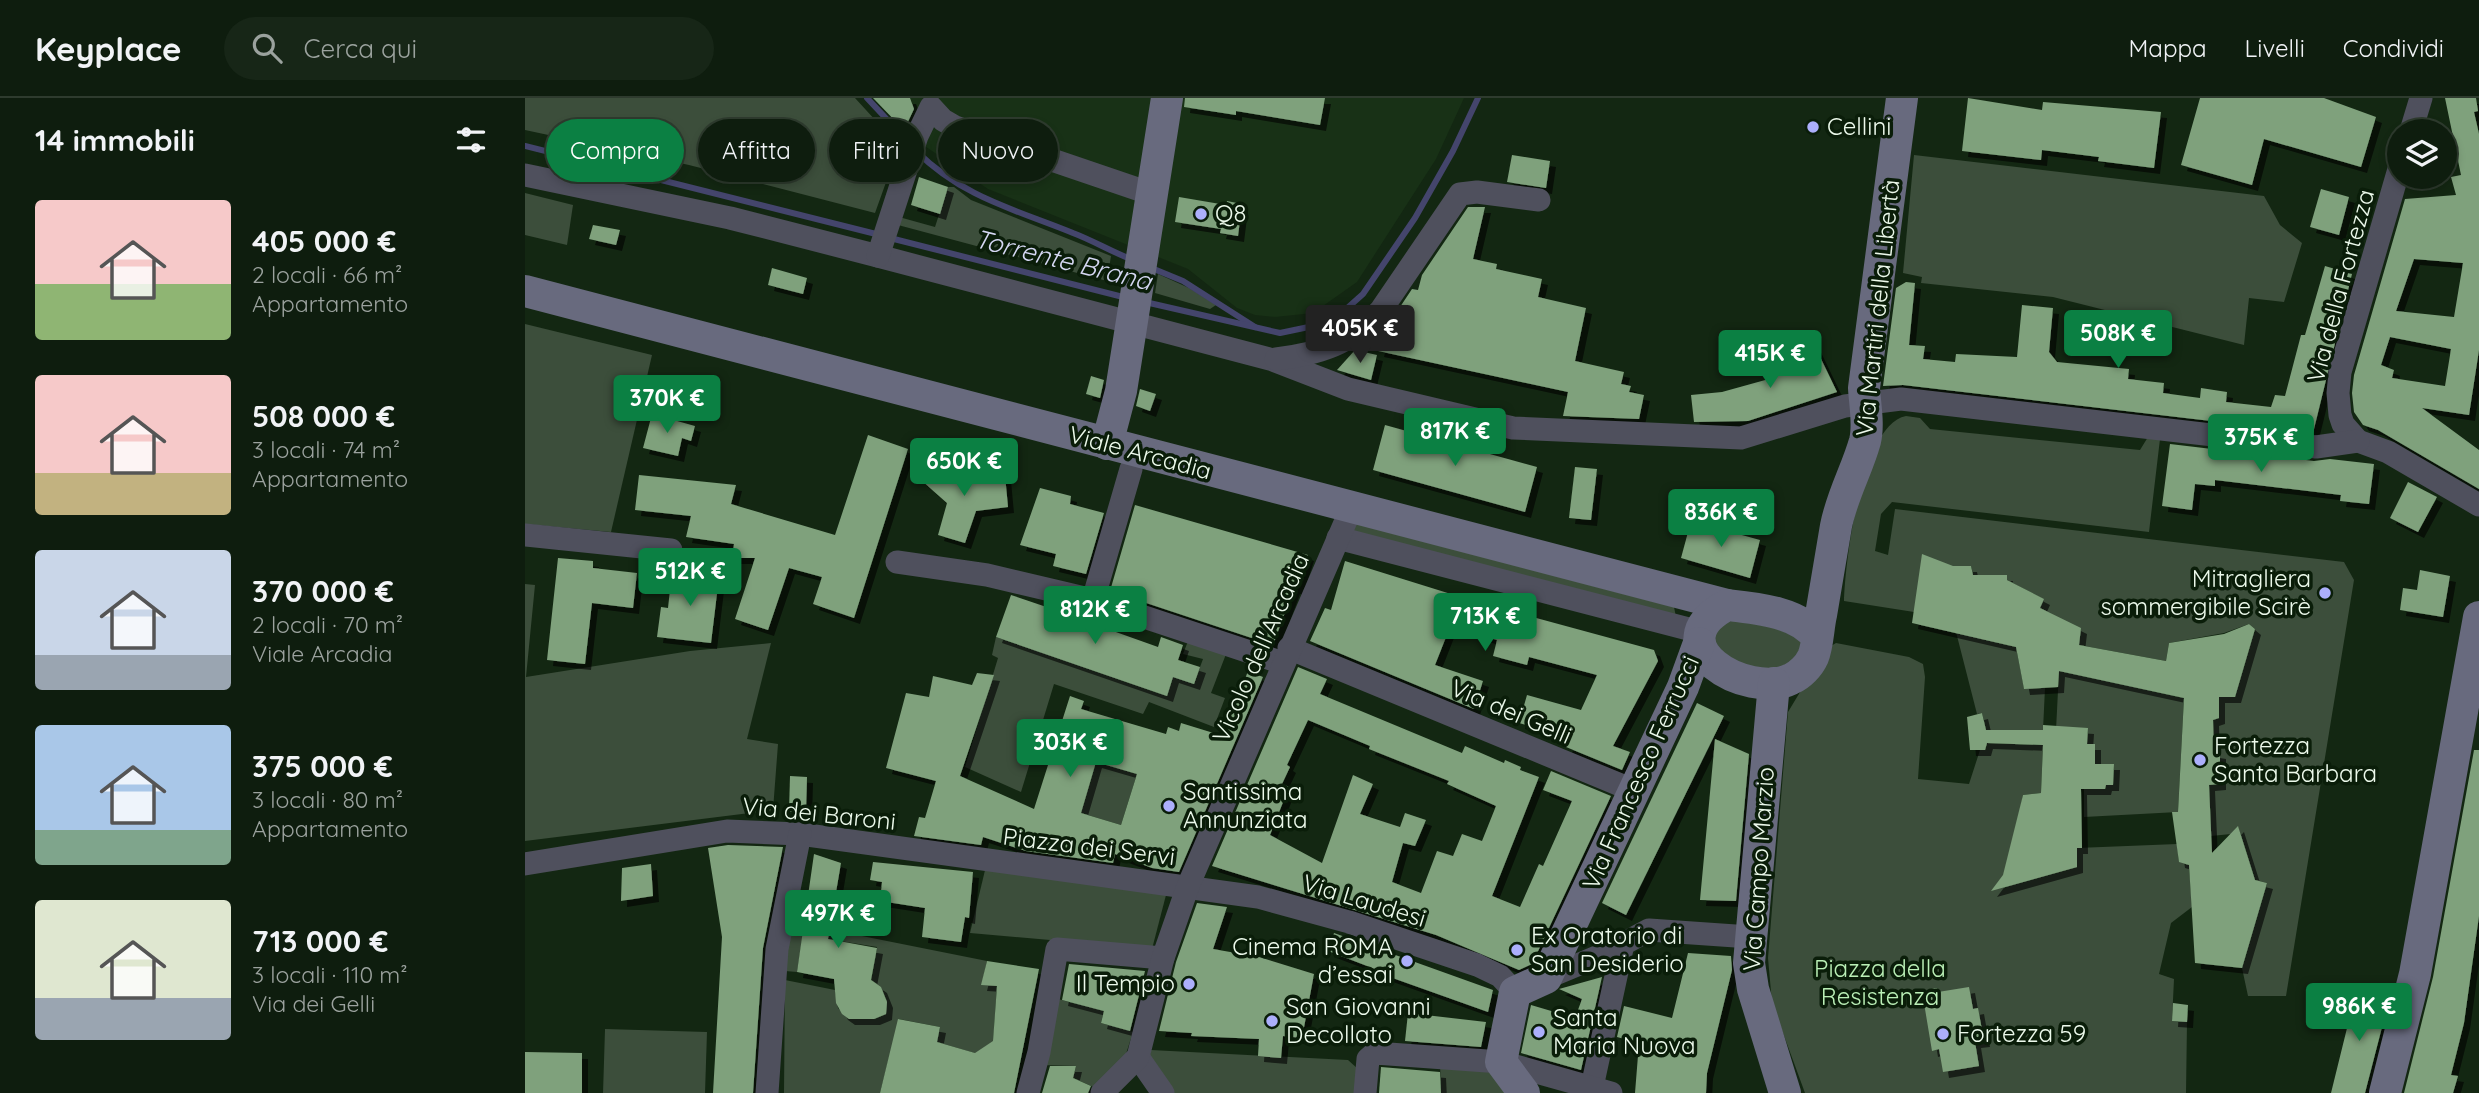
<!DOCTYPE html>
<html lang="it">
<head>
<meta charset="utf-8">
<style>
	body { margin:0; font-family:Quicksand,sans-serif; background:#172617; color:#f1f3f6; height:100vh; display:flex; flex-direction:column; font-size:26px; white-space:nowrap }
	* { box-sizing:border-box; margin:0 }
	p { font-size:23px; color:#9ba29e }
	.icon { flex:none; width:38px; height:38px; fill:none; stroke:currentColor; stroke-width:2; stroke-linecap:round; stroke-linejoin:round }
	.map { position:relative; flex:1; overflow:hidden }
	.side { display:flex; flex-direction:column; background:#0e1d0e; width:525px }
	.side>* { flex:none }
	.hud { position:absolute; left:21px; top:21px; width:665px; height:63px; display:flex; gap:14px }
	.controls { position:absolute; left:1862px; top:21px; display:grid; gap:14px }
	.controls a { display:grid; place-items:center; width:70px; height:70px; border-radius:50%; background:#0e1d0e; box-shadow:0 4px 10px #0003,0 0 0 2px #2e3b2e; font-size:35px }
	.price { position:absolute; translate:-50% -60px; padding:0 16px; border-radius:7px; background:#0b8043; color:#fff; font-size:23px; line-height:46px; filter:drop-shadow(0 2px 4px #0008) }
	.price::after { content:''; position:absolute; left:50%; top:42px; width:21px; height:16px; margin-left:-10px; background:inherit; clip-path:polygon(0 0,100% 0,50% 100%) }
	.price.selected { background:#222; color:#fff }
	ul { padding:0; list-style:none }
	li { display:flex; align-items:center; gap:21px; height:175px; padding:0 35px }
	li span { display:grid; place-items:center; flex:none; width:196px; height:140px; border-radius:7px; color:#555 }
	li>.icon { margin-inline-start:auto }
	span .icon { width:84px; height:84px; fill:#fffc; stroke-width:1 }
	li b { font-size:30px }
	h2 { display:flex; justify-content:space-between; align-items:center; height:84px; padding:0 35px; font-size:30px }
	.tag { padding:0 24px; border-radius:32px; background:#0e1d0e; box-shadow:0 4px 10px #0003,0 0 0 2px #2e3b2e; font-size:24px; line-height:63px }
	.tag.selected { background:#0b8043; color:#fff }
	header { display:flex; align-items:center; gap:42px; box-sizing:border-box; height:98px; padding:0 35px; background:#0e1d0e; border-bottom:2px solid #2e3b2e }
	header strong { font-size:33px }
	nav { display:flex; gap:38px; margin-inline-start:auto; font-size:24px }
	.search { width:490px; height:63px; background:#172617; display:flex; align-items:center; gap:18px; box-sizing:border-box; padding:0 24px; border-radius:38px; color:#9ba29e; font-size:26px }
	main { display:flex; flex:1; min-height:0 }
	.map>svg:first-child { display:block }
	.built { fill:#183116 }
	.green { fill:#3c4e3b }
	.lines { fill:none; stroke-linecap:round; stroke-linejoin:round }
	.stream { stroke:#44456c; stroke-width:6 }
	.building { fill:#7fa17c; fill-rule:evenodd; filter:url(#shadow) }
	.street { stroke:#4f505d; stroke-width:23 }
	.secondary { stroke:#686a7e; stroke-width:32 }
	.poi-dot { fill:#acaffb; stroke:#0a1d09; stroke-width:2.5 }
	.labels { text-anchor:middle; stroke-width:7; stroke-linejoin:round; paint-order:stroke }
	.poi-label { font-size:24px; fill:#ecf9eb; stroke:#0a1d09; text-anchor:start }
	.street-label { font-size:24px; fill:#ecf9eb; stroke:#0a1d09 }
	.park-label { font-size:24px; fill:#baefb6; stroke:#0a1d09 }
	.water-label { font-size:26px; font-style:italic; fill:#d5d7f3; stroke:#0a1d09 }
</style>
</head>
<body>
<header>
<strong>Keyplace</strong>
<div class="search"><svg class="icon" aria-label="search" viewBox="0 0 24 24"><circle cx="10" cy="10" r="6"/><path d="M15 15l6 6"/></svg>Cerca qui</div>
<nav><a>Mappa</a><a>Livelli</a><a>Condividi</a></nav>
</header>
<main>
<section class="side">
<h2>14 immobili<svg class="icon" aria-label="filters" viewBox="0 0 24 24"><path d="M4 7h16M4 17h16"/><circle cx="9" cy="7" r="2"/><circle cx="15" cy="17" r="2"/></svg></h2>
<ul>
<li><span style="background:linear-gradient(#f6c9c9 60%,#8fb573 0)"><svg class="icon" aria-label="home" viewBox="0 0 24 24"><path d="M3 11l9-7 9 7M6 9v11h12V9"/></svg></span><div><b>405 000 €</b><p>2 locali · 66 m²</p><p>Appartamento</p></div></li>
<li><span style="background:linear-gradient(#f6c9c9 70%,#c2b280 0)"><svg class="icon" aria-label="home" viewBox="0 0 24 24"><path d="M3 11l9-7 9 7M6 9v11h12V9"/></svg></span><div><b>508 000 €</b><p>3 locali · 74 m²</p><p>Appartamento</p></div></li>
<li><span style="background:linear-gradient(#c9d6e8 75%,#9aa5b1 0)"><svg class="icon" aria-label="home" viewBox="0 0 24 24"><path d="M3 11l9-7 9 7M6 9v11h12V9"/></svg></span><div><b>370 000 €</b><p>2 locali · 70 m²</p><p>Viale Arcadia</p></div></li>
<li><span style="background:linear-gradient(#a9c7e8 75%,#7fa58c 0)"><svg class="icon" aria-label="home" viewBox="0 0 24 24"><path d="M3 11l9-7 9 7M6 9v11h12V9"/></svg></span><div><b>375 000 €</b><p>3 locali · 80 m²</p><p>Appartamento</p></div></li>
<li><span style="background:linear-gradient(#dfe7d0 70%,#9aa5b1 0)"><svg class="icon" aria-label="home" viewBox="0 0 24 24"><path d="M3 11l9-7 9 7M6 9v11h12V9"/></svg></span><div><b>713 000 €</b><p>3 locali · 110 m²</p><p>Via dei Gelli</p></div></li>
</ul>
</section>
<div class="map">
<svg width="1954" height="995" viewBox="0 0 1954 995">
	<defs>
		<filter id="shadow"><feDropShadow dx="6" dy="6" stdDeviation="0" flood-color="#0009"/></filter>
	</defs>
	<rect width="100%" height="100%" fill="#132712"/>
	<!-- built -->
	<polygon class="built" points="348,0 939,0 911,61 832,184 788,215 750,219 730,217 712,210 663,171 463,91 385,38"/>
	<!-- green -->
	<g class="green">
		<polygon points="0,0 330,0 374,48 350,115 164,67 0,32"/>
		<polygon points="1389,57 1739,98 1755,127 1777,145 1759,204 1724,200 1719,247 1528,199 1396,185 1397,179 1378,175"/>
		<polygon points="423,89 429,89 446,102 586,158 582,183 373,127 374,119 410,129"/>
		<polygon points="0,95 48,107 42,147 0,137"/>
		<polygon points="633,176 664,190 691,207 685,211 630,195"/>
		<polygon points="0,226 127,257 86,434 0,426"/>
		<path d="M 1381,318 L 1395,320 L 1405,331 L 1615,352 L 1623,339 L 1635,341 L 1624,434 L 1367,404 L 1356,416 L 1350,453 L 1363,457 L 1370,411 L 1819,464 L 1829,482 L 1761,898 L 1723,898 L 1717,870 L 1742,785 L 1730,782 L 1713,729 L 1706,736 L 1686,738 L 1684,687 L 1694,686 L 1695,656 L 1689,654 L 1688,622 L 1694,620 L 1694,606 L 1688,599 L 1710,599 L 1730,531 L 1724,526 L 1699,535 L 1644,545 L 1641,563 L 1554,547 L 1515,510 L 1518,501 L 1482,482 L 1482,477 L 1448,477 L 1446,468 L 1428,468 L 1389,514 L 1319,503 C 1320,465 1336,326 1381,318 Z"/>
		<polygon points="828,425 1149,509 1151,519 820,435"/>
		<polygon points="0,486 10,487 1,579 165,553 246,545 222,641 253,646 248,712 0,743"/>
		<polygon points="1230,521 1285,545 1255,577 1194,559 1185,525"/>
		<polygon points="1431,534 1491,549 1499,590 1520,590 1518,632 1461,632 1457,615 1452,616"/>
		<polygon points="665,538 703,551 686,595 700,600 689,629 624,604 618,616 529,586 496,694 440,669 473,560 467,557 471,539 642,597 648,579 675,569 678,561 658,556"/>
		<polygon points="1311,545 1384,559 1398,566 1400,579 1393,681 1444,686 1455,652 1462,645 1518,647 1516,695 1498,697 1495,713 1552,750 1652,746 1654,763 1664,767 1667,809 1646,825 1634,876 1649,881 1647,923 1662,924 1661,995 1280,995 1247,905 1243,860 1263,614 1301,551"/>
		<polygon points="1534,573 1659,600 1653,714 1559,719 1559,691 1580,691 1581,687 1588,687 1589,666 1570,666 1570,647 1562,646 1563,630 1531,632"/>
		<polygon points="571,664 612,676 596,727 556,715"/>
		<polygon points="461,768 641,797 627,851 445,835"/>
		<path d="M 262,823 L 462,863 L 457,886 L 472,888 L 468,947 L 461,948 L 453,956 L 412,944 L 415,929 L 374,921 L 355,995 L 259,995 L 260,882 L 310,892 L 313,910 L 324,921 L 351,920 C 369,909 361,892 346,884 L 352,849 L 278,837 L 272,874 L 260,873 Z"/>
		<polygon points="529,900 579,913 576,925 608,934 600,959 573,991 548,980 551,968 515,967"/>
		<polygon points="80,931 182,934 180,995 78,995"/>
		<polygon points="626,952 823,962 833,971 834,995 643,995 624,960"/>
		<polygon points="915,965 966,972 980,995 916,995"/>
	</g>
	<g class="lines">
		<!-- stream -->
		<g class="stream">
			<polyline points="342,0 384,45"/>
			<polyline points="0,48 355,137"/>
			<path d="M 391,53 C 439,100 489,111 548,135 C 569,143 587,154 608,162"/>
			<polyline points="365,140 602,200"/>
			<polyline points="624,169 658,183 730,229"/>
			<polyline points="620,204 755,235 798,226 819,213 838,196 890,120 928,53 953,0"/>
		</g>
	</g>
	<!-- building -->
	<g class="building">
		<polygon points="348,0 385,0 389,11 379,32"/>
		<polygon points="660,0 800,0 795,27 711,13 711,17 659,9"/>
		<polygon points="1443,0 1517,12 1518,4 1636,14 1629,70 1573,63 1574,59 1517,52 1516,62 1437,53"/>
		<polygon points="1675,0 1799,0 1851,19 1836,69 1739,41 1727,87 1656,67"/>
		<path d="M 1920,0 L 1951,0 L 1953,13 L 1949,14 L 1954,36 L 1954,252 L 1944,317 L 1897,310 L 1954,352 L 1954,391 L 1853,332 L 1838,327 L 1829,314 L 1827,295 L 1829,277 L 1880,101 L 1931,97 L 1926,79 L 1936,77 ZM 1889,161 L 1938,165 L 1929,219 L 1871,213 ZM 1865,239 L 1926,251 L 1920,288 L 1867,280 L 1869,272 L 1856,267 Z"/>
		<polygon points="987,57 1025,63 1021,90 982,84"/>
		<polygon points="394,79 423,89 415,116 386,107"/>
		<polygon points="1796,91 1824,99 1814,137 1785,129"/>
		<polygon points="654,99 701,107 702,103 717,106 713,138 695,135 696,131 650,124"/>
		<polygon points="943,109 960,109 948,161 972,166 971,171 1017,181 1013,199 1061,210 1050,263 1099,274 1096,286 1106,288 1104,294 1119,297 1114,321 1038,318 1043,294 853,253 858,231 864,224 871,226 875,209 887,191 893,192 897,177"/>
		<polygon points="68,127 95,132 91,147 64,141"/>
		<polygon points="1800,168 1827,176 1788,335 1378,287 1358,288 1371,190 1381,184 1390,185 1384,247 1400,248 1398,261 1430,264 1431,256 1492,259 1497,207 1528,210 1524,254 1532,264 1604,271 1603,281 1639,285 1638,295 1675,300 1676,290 1702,294 1701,304 1746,309 1750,297 1760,298 1776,237 1780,237"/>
		<polygon points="247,170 282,180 278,196 243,187"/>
		<polygon points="1284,236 1312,294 1223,323 1169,324 1166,297 1197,294 1251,279 1249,275 1273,263 1264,246"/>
		<polygon points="830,252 852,257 846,282 812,272"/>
		<polygon points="566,278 579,282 575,300 561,296"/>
		<polygon points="615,291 631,296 625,313 611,308"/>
		<polygon points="127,316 170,328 166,343 157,340 153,358 118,350"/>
		<polygon points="860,327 1012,369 1000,414 848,372"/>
		<polygon points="343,337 383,351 329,520 288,506 297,479 264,470 243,532 210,521 230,460 207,460 209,446 161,439 166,418 110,412 114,377 211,387 206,406 310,437"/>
		<polygon points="1645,346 1789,363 1805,361 1849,366 1844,406 1815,403 1816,397 1690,382 1690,388 1670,386 1667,412 1637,408"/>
		<polygon points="415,360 442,381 480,377 483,409 451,413 440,445 413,437 422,405 396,382"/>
		<polygon points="1050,369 1072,371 1066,422 1044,420"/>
		<polygon points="1883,384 1912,399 1893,434 1865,420"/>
		<polygon points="515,390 546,398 545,406 579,415 561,476 528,468 531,456 495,447"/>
		<polygon points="610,407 783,457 772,491 769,490 748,547 585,493"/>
		<polygon points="1166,423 1235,442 1225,480 1156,460"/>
		<polygon points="1397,456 1428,468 1446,468 1448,477 1482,477 1482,482 1519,501 1515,510 1556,530 1554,547 1641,563 1644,545 1699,536 1724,526 1730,531 1710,599 1694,599 1694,620 1688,622 1689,654 1695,655 1695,686 1684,687 1687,755 1713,728 1730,782 1742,785 1717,870 1670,865 1664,767 1654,764 1647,714 1653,714 1659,600 1534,573 1533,589 1499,591 1491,549 1387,525"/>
		<polygon points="33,460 68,463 68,470 112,475 108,510 67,505 60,566 22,562"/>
		<polygon points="820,463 942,501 1129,552 1133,563 1088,648 1105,654 1097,672 1041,649 1045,640 994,625 1002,597 1056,612 1072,577 1004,559 1002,567 968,558 972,542 925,529 910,567 958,583 949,611 785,543 800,510 806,512"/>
		<polygon points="1895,472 1925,478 1918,519 1875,512 1878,490 1892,492"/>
		<polygon points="147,473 194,479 186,545 132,539 136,509 143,510"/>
		<polygon points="486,497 548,518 550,512 577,520 574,528 633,549 636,539 658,547 653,562 675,569 669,586 648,579 642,598 471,539"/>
		<path d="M 773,569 L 802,581 L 795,596 L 937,655 L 940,648 L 979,665 L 980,662 L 996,669 L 995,672 L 1014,679 L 967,798 L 995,809 L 1014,766 L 1018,768 L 1047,703 L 1018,692 L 1026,673 L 1086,698 L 1007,866 L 994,872 L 911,837 L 687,768 ZM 783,622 L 845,648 L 844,651 L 924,683 L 922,686 L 971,708 L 957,743 L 937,736 L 928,758 L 912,753 L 896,795 L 867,784 L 878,745 L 890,748 L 901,722 L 880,715 L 875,729 L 835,716 L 848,686 L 828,677 L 797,765 L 745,737 L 764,689 L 757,686 L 765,669 L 762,667 Z"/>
		<path d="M 723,573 L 738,579 L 654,774 L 627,770 L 590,756 L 588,765 L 501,753 L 458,739 L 456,747 L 389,738 L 394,719 L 400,720 L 411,683 L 361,670 L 381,595 L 404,599 L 408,578 L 447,587 L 452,575 L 469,577 L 435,678 L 509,711 L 545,598 L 559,603 L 556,611 L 641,636 L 643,629 L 654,633 L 656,625 L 695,637 L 712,587 L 717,589 ZM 571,664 L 612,676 L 596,727 L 556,715 Z"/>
		<polygon points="1172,605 1199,618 1101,817 1077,805"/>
		<polygon points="1457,615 1461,632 1518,632 1518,627 1563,630 1562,646 1570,646 1570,666 1589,666 1588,687 1581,687 1580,691 1556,691 1557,750 1552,750 1552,769 1466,793 1478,777 1498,697 1516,695 1518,647 1462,645 1460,652 1445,652 1442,619"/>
		<polygon points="1190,641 1224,656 1211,803 1175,802"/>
		<polygon points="1949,652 1954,652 1954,818 1939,925 1926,977 1933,978 1928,995 1879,995 1908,879"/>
		<polygon points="265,678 282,679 281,714 264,714"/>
		<polygon points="203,747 258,749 238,850 228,995 188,995 197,839 183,750"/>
		<polygon points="289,756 316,765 303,841 352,850 346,882 356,889 362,904 361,916 349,921 324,921 317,916 311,905 309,881 272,874"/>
		<polygon points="348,764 448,774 444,820 440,819 436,844 397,839 400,810 355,803 357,784 345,782"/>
		<polygon points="126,766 128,798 96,803 97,770"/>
		<polygon points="672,805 702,809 688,851 734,859 789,876 777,940 758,938 756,960 733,958 734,941 666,938 667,935 634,933 651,864"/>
		<polygon points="809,835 968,892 963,914 862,878 863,876 803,853"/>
		<polygon points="1163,855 1206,858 1207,872 1182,975 1181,995 1110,995 1114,945 1092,939 1099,908 1147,920"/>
		<polygon points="462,863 514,871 489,995 355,995 373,921 415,929 412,944 450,955 468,943 472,888 456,887"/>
		<polygon points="544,866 620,873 605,933 576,925 579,913 537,902"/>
		<polygon points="1077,879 1056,972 996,955 1006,907 1050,920 1057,901 1034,891"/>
		<polygon points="1444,889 1448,911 1453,910 1459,943 1450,944 1454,968 1418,974 1414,951 1407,953 1397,893 1412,890 1413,894"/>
		<polygon points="1818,894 1863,906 1840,995 1806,995 1825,918 1812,914"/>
		<polygon points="1648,905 1663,907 1662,924 1647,923"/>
		<polygon points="883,915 961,924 956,949 880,943"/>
		<polygon points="0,954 57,955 57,995 0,995"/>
		<polygon points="525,968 551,968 548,980 566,988 563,995 517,995"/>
		<polygon points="856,969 915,974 916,995 854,995"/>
	</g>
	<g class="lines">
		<!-- street -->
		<g class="street">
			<polyline points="1886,33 1896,0"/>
			<polyline points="1874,71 1815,274 1813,295 1815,317 1818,326 1833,343 1863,354 1954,407"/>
			<polyline points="0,77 205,120 353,158 748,262 823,291 988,330 1216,340 1320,308 1376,301 1791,349 1833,343"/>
			<polyline points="353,158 392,38 406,9 418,22 430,29 627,96"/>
			<path d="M 751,261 C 793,256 827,246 856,212 L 935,96 L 952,94 L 1014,102"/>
			<polyline points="606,371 568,502 758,565"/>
			<polyline points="0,437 146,452"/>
			<polyline points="813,440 1175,534"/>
			<polyline points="372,464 462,477 568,502"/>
			<polyline points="764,550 1110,693"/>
			<polyline points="0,766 202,733 275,736 733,799 824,824 952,867 975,878 990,894"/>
			<polyline points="1021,880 1081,855 1124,832 1225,839"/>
			<polyline points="613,959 638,995"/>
			<polyline points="1067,989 1098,846"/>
			<polyline points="242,995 252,851 275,736"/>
			<polyline points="503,995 514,954 532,851 638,860"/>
			<polyline points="577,995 613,959 638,860 663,788 826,411"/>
			<polyline points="840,995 843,961 850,955 976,964 1086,995"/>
		</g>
		<!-- secondary -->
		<g class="secondary">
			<polyline points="0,193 1202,507"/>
			<polyline points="582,346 596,293 642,0"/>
			<path d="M 1292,540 C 1276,514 1230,510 1202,507 C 1128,547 1222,602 1266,581 C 1275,577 1284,568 1288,559 C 1293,547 1293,530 1296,517 C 1301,488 1306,458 1311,428 C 1317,397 1332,372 1340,343 C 1344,327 1340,307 1339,290 L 1377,0"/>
			<polyline points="1249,585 1224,865 1228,891 1260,995"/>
			<polyline points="999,995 976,964 990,894 1021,880 1158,589 1174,545"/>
			<polyline points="1860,995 1890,876 1954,519"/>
		</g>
	</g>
	<!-- markers -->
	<g class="poi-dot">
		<circle cx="1288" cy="29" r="7"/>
		<circle cx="676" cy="116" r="7"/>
		<circle cx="1800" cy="495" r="7"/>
		<circle cx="1675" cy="662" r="7"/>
		<circle cx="644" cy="708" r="7"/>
		<circle cx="992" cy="852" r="7"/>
		<circle cx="882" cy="863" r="7"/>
		<circle cx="664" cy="886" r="7"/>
		<circle cx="747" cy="923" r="7"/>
		<circle cx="1014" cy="934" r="7"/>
		<circle cx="1418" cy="936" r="7"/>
	</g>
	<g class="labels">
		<!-- poi labels -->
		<g class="poi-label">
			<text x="1302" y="37">Cellini</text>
			<text x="690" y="124">Q8</text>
			<text x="1786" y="489" text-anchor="end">Mitragliera<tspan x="1786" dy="28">sommergibile Scirè</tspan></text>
			<text x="1689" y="656">Fortezza<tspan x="1689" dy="28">Santa Barbara</tspan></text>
			<text x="658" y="702">Santissima<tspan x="658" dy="28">Annunziata</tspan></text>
			<text x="1006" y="846">Ex Oratorio di<tspan x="1006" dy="28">San Desiderio</tspan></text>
			<text x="868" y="857" text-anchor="end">Cinema ROMA<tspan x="868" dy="28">d’essai</tspan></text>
			<text x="650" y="894" text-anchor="end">Il Tempio</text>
			<text x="761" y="917">San Giovanni<tspan x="761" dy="28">Decollato</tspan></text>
			<text x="1028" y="928">Santa<tspan x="1028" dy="28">Maria Nuova</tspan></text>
			<text x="1432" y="944">Fortezza 59</text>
		</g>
		<!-- street labels -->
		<g class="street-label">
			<text transform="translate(1816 188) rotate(-75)" y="8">Via della Fortezza</text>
			<text transform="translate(1353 210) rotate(-84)" y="8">Via Martiri della Libertà</text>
			<text transform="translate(615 355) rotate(15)" y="8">Viale Arcadia</text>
			<text transform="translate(736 550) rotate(-66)" y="8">Vicolo dell'Arcadia</text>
			<text transform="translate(986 614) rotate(23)" y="8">Via dei Gelli</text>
			<text transform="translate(1116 675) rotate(-66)" y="8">Via Francesco Ferrucci</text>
			<text transform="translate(294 716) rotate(6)" y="8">Via dei Baroni</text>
			<text transform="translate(564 749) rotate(7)" y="8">Piazza dei Servi</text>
			<text transform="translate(1234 771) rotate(-86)" y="8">Via Campo Marzio</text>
			<text transform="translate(839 803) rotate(17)" y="8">Via Laudesi</text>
		</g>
		<!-- park labels -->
		<g class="park-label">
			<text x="1355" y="879">Piazza della<tspan x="1355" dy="28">Resistenza</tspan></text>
		</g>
		<!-- water labels -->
		<g class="water-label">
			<text transform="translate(538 162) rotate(14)" y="9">Torrente Brana</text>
		</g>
	</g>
</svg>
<div class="controls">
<a><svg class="icon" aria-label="layers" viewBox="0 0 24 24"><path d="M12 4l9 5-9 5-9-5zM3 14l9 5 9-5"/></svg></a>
</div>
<b class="price selected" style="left:835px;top:267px">405K €</b>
<b class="price" style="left:1593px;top:272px">508K €</b>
<b class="price" style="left:1245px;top:292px">415K €</b>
<b class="price" style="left:142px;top:337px">370K €</b>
<b class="price" style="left:930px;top:370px">817K €</b>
<b class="price" style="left:1736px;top:376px">375K €</b>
<b class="price" style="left:439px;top:400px">650K €</b>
<b class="price" style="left:1196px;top:451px">836K €</b>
<b class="price" style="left:165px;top:510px">512K €</b>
<b class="price" style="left:570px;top:548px">812K €</b>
<b class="price" style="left:960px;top:555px">713K €</b>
<b class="price" style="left:545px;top:681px">303K €</b>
<b class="price" style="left:313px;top:852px">497K €</b>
<b class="price" style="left:1834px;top:945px">986K €</b>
<div class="hud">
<a class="tag selected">Compra</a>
<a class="tag">Affitta</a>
<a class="tag">Filtri</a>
<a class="tag">Nuovo</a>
</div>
</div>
</main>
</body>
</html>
